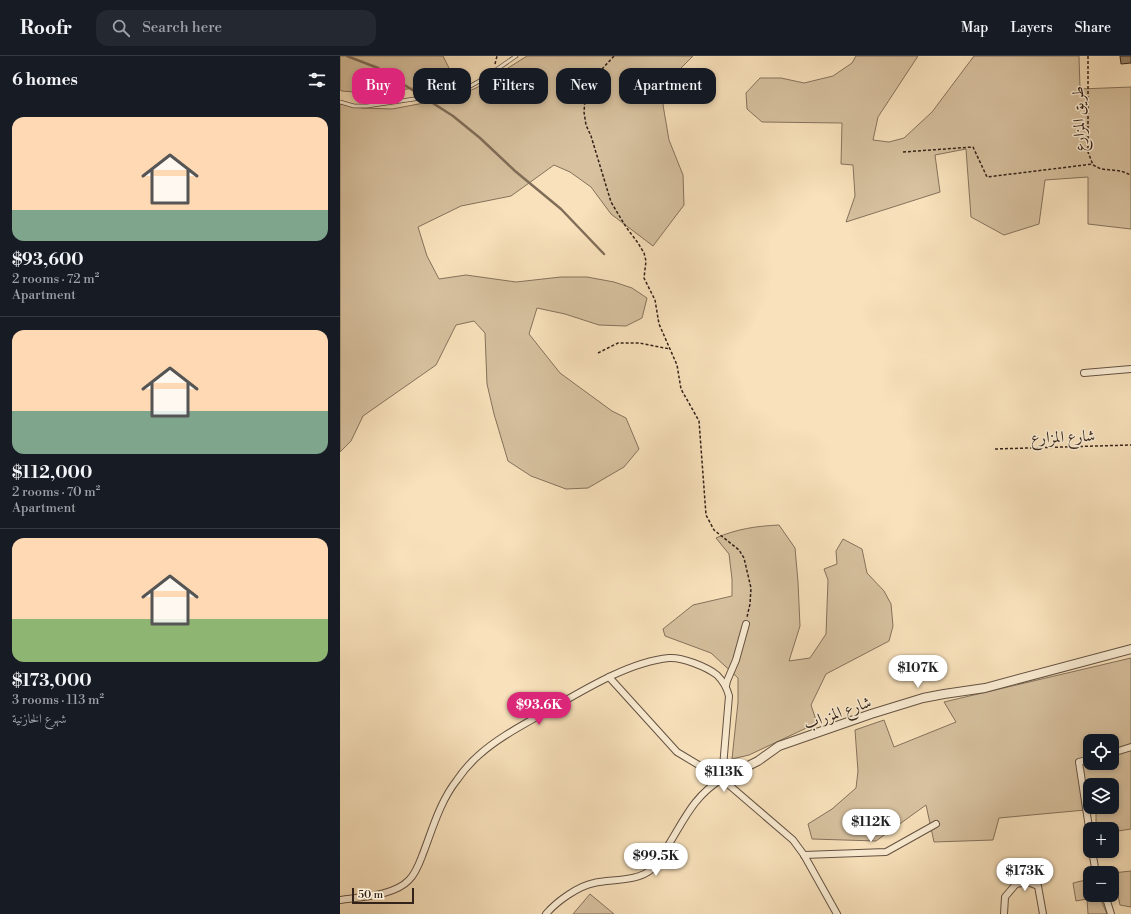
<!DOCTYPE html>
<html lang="en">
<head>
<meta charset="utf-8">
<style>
	body { margin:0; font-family:"Libre Bodoni",Amiri,serif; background:#242831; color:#f1f3f6; height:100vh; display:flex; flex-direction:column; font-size:15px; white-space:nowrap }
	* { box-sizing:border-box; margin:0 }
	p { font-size:13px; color:#9ea1a6 }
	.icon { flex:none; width:22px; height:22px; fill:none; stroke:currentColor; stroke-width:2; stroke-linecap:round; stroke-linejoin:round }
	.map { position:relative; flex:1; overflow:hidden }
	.sheet { display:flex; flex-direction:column; background:#171b24; width:340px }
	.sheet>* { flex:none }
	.guide { position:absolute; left:12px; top:12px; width:380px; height:36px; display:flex; gap:8px }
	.tools { position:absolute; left:743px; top:678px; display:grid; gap:8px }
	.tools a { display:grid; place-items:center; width:36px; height:36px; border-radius:8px; background:#171b24; box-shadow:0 2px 6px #0003; font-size:20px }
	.scale { position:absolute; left:12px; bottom:10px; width:62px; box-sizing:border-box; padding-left:4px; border:2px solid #332219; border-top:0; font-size:11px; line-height:14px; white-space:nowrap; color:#332219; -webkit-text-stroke:3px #faecd3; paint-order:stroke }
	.price { position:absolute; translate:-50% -34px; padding:0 9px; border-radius:14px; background:#fff; color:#222; font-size:13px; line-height:26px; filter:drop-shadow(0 1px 2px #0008) }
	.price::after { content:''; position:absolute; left:50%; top:24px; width:12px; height:9px; margin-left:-6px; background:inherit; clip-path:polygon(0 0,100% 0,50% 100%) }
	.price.selected { background:#db2777; color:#fff }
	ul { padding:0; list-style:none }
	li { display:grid; align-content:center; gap:8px; height:212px; padding:0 12px }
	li+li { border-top:1px solid #363941 }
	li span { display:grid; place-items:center; height:124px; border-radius:12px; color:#555 }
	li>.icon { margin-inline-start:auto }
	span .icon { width:72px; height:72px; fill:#fffc; stroke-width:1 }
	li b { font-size:17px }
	h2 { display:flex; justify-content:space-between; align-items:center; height:48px; padding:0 12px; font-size:17px }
	.chip { padding:0 14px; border-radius:12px; background:#171b24; box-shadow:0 2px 6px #0003; font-size:14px; line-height:36px }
	.chip.selected { background:#db2777; color:#fff }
	header { display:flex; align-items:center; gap:24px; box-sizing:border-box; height:56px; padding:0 20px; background:#171b24; border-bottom:1px solid #363941 }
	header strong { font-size:19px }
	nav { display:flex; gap:22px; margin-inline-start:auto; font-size:14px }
	.search { width:280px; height:36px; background:#242831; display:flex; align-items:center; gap:10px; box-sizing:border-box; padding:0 14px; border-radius:12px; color:#9ea1a6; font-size:15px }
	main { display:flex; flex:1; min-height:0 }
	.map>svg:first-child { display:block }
	.green { fill:#d7c19f; stroke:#85725c; fill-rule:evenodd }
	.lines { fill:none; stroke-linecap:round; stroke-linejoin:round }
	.stream { stroke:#816e59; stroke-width:2.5 }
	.building { fill:#99856d; stroke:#332219 }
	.service-casing { stroke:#645242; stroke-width:4.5 }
	.minor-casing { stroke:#645242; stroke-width:8 }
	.tertiary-casing { stroke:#645242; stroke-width:10 }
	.path { stroke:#332219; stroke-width:1.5; stroke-dasharray:3 2; stroke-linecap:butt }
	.service { stroke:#faecd3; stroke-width:3 }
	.minor { stroke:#faecd3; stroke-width:6 }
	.tertiary { stroke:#faecd3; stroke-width:8 }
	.labels { text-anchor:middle; stroke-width:3; stroke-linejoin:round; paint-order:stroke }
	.street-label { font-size:16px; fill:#332219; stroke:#faecd3 }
</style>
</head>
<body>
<header>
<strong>Roofr</strong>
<div class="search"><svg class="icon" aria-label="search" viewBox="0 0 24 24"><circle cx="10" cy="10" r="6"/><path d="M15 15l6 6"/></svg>Search here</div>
<nav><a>Map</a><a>Layers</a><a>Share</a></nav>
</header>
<main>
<section class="sheet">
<h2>6 homes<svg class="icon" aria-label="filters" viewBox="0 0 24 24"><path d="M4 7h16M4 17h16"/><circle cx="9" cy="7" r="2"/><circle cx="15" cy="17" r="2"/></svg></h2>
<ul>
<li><span style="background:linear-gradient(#ffd9b3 75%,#7fa58c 0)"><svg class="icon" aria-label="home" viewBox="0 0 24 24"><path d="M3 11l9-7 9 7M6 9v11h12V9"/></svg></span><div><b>$93,600</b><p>2 rooms · 72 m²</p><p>Apartment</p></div></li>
<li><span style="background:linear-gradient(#ffd9b3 65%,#7fa58c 0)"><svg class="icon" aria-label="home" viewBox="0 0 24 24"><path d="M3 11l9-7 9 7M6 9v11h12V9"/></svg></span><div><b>$112,000</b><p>2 rooms · 70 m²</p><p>Apartment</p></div></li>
<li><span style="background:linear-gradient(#ffd9b3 65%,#8fb573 0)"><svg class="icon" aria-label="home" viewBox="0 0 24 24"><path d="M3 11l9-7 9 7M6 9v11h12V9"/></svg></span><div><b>$173,000</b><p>3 rooms · 113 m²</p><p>شهرع الخازنية</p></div></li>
</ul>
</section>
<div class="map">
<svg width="791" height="858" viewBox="0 0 791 858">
	<rect width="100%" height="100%" fill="#f8e1bb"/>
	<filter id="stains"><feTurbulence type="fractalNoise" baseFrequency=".005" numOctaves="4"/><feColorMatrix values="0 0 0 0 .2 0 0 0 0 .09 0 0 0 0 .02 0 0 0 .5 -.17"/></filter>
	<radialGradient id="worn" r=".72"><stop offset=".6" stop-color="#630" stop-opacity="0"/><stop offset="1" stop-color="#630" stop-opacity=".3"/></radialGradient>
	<!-- green -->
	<g class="green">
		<polygon points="0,0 103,0 117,28 99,32 73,32 37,38 2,35 0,34"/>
		<polygon points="187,0 353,0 340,13 323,49 329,84 343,119 344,149 313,190 271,158 251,131 230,116 214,109 171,140 121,150 78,171 87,200 99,223 126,219 176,226 221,221 247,221 274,226 292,232 307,242 302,262 286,270 259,269 225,258 197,252 189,278 220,317 272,355 286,362 299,393 284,411 248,432 226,433 191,420 168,405 154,358 147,328 145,277 134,265 116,269 96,309 23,360 11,385 0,396 0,48 23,52 52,53 116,41 138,31"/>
		<polygon points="516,0 578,0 538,61 533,84 549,86 564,82 592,56 634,0 739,0 740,33 791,31 791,173 748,168 748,121 705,124 699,168 664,179 631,161 626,93 595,99 600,136 506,166 515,140 513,109 501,108 502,67 422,66 407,53 406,37 420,22 441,22 464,27 493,20 512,7"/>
		<path d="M 439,469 L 455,492 L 458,526 L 460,570 L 449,605 L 470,602 L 486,578 L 488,524 L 484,513 L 497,508 L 496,495 L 503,483 L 522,493 L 527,517 L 544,535 L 551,548 L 553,570 L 549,585 L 486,618 L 471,649 L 477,667 L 409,699 L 392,703 L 398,646 L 398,622 L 371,597 L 325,580 L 323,573 L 353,549 L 392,540 L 392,523 L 389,498 L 376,482 C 396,473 417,470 439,469 Z"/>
		<path d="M 791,602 L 791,773 L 772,776 L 772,773 L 756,773 L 756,753 L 659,762 L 653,784 L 594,786 L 586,749 L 536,785 L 472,783 L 468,768 L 492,753 L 516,732 L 518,715 L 515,674 L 544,664 L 554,691 L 616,666 L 604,646 ZM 750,685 L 772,685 L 772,707 L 750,707 ZM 750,729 L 772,729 L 772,751 L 750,751 Z"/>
		<polygon points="791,815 791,851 780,849 773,817"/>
		<polygon points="750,823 750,839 759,839 767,858 748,858 747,843 736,845 733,827"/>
		<polygon points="250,838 274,858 233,858"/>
	</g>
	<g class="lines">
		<!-- stream -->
		<polyline class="stream" points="7,0 38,12 113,60 140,82 175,115 221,153 264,198"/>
	</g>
	<!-- building -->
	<polygon class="building" points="780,0 791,0 791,7 781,8"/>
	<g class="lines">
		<defs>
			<polyline id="service" points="0,46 14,50 27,50 108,38 127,32 143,23 176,0"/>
			<g id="minor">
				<polyline points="744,317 791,313"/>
				<polyline points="269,621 337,696 382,723 453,784 464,799 497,858"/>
				<polyline points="386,630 387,625 396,604 406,568"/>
				<polyline points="772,697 791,691"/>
				<polyline points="750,703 739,706 750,778"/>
				<polyline points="752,795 756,817"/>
				<polyline points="464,799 546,796 596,768"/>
				<polyline points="765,839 771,858"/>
				<path d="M 0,844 C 20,841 54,840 69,824 C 77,816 80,805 84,795 C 93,771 101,744 117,724 C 123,715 131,706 139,699 C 158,682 181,670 202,658 C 239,637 287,606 329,602 C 342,601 367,611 377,619 C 383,625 387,632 389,640 L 382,723 C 355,739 345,762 329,788 C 324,796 319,806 312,813 C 297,826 272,823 254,827 C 238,830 216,846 206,858"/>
				<polyline points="664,858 665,841 676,828 688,826 698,830 703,858"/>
			</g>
			<polyline id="tertiary" points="382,723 418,705 439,690 531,658 583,642 604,638 645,632 791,593"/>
		</defs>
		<!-- service casing -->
		<use href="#service" class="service-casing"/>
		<!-- minor casing -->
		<use href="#minor" class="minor-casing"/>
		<!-- tertiary casing -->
		<use href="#tertiary" class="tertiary-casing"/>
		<!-- path -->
		<g class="path">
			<polyline points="274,0 263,12 249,33 245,44 244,56 246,69 251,80 271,146 286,171 298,187 304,197 306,205 304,222 315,244 319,268 337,309 341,333 359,365 366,459 374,474 399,494 404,502 411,532 410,548 407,561"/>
			<polyline points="748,0 748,96 753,109 761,113 781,115 791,119"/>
			<polyline points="155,8 157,0"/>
			<polyline points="563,96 633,91 647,121 753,108"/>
			<polyline points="258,297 278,287 299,287 330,293"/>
			<polyline points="655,393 791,389"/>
		</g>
		<!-- service -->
		<use href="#service" class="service"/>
		<!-- minor -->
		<use href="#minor" class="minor"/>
		<!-- tertiary -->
		<use href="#tertiary" class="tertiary"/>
	</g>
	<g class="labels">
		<!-- street labels -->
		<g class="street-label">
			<text transform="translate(738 63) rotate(-92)" y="6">طريق المزارع</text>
			<text transform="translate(723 380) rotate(-2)" y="6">شارع المزارع</text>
			<text transform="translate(497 656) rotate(-19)" y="6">شارع المزراب</text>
		</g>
	</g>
	<rect width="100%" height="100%" filter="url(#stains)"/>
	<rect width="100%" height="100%" fill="url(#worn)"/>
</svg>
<div class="tools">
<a><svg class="icon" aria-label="locate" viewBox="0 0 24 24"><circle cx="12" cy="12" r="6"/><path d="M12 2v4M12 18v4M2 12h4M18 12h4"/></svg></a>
<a><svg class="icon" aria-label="layers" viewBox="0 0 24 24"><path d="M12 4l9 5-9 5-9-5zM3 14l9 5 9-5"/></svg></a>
<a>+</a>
<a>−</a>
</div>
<div class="scale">50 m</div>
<b class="price" style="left:578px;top:633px">$107K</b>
<b class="price selected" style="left:199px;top:670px">$93.6K</b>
<b class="price" style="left:384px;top:737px">$113K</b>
<b class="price" style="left:531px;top:787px">$112K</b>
<b class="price" style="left:316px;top:821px">$99.5K</b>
<b class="price" style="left:685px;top:836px">$173K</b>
<div class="guide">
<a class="chip selected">Buy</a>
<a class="chip">Rent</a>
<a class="chip">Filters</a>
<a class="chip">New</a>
<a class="chip">Apartment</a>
</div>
</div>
</main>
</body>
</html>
